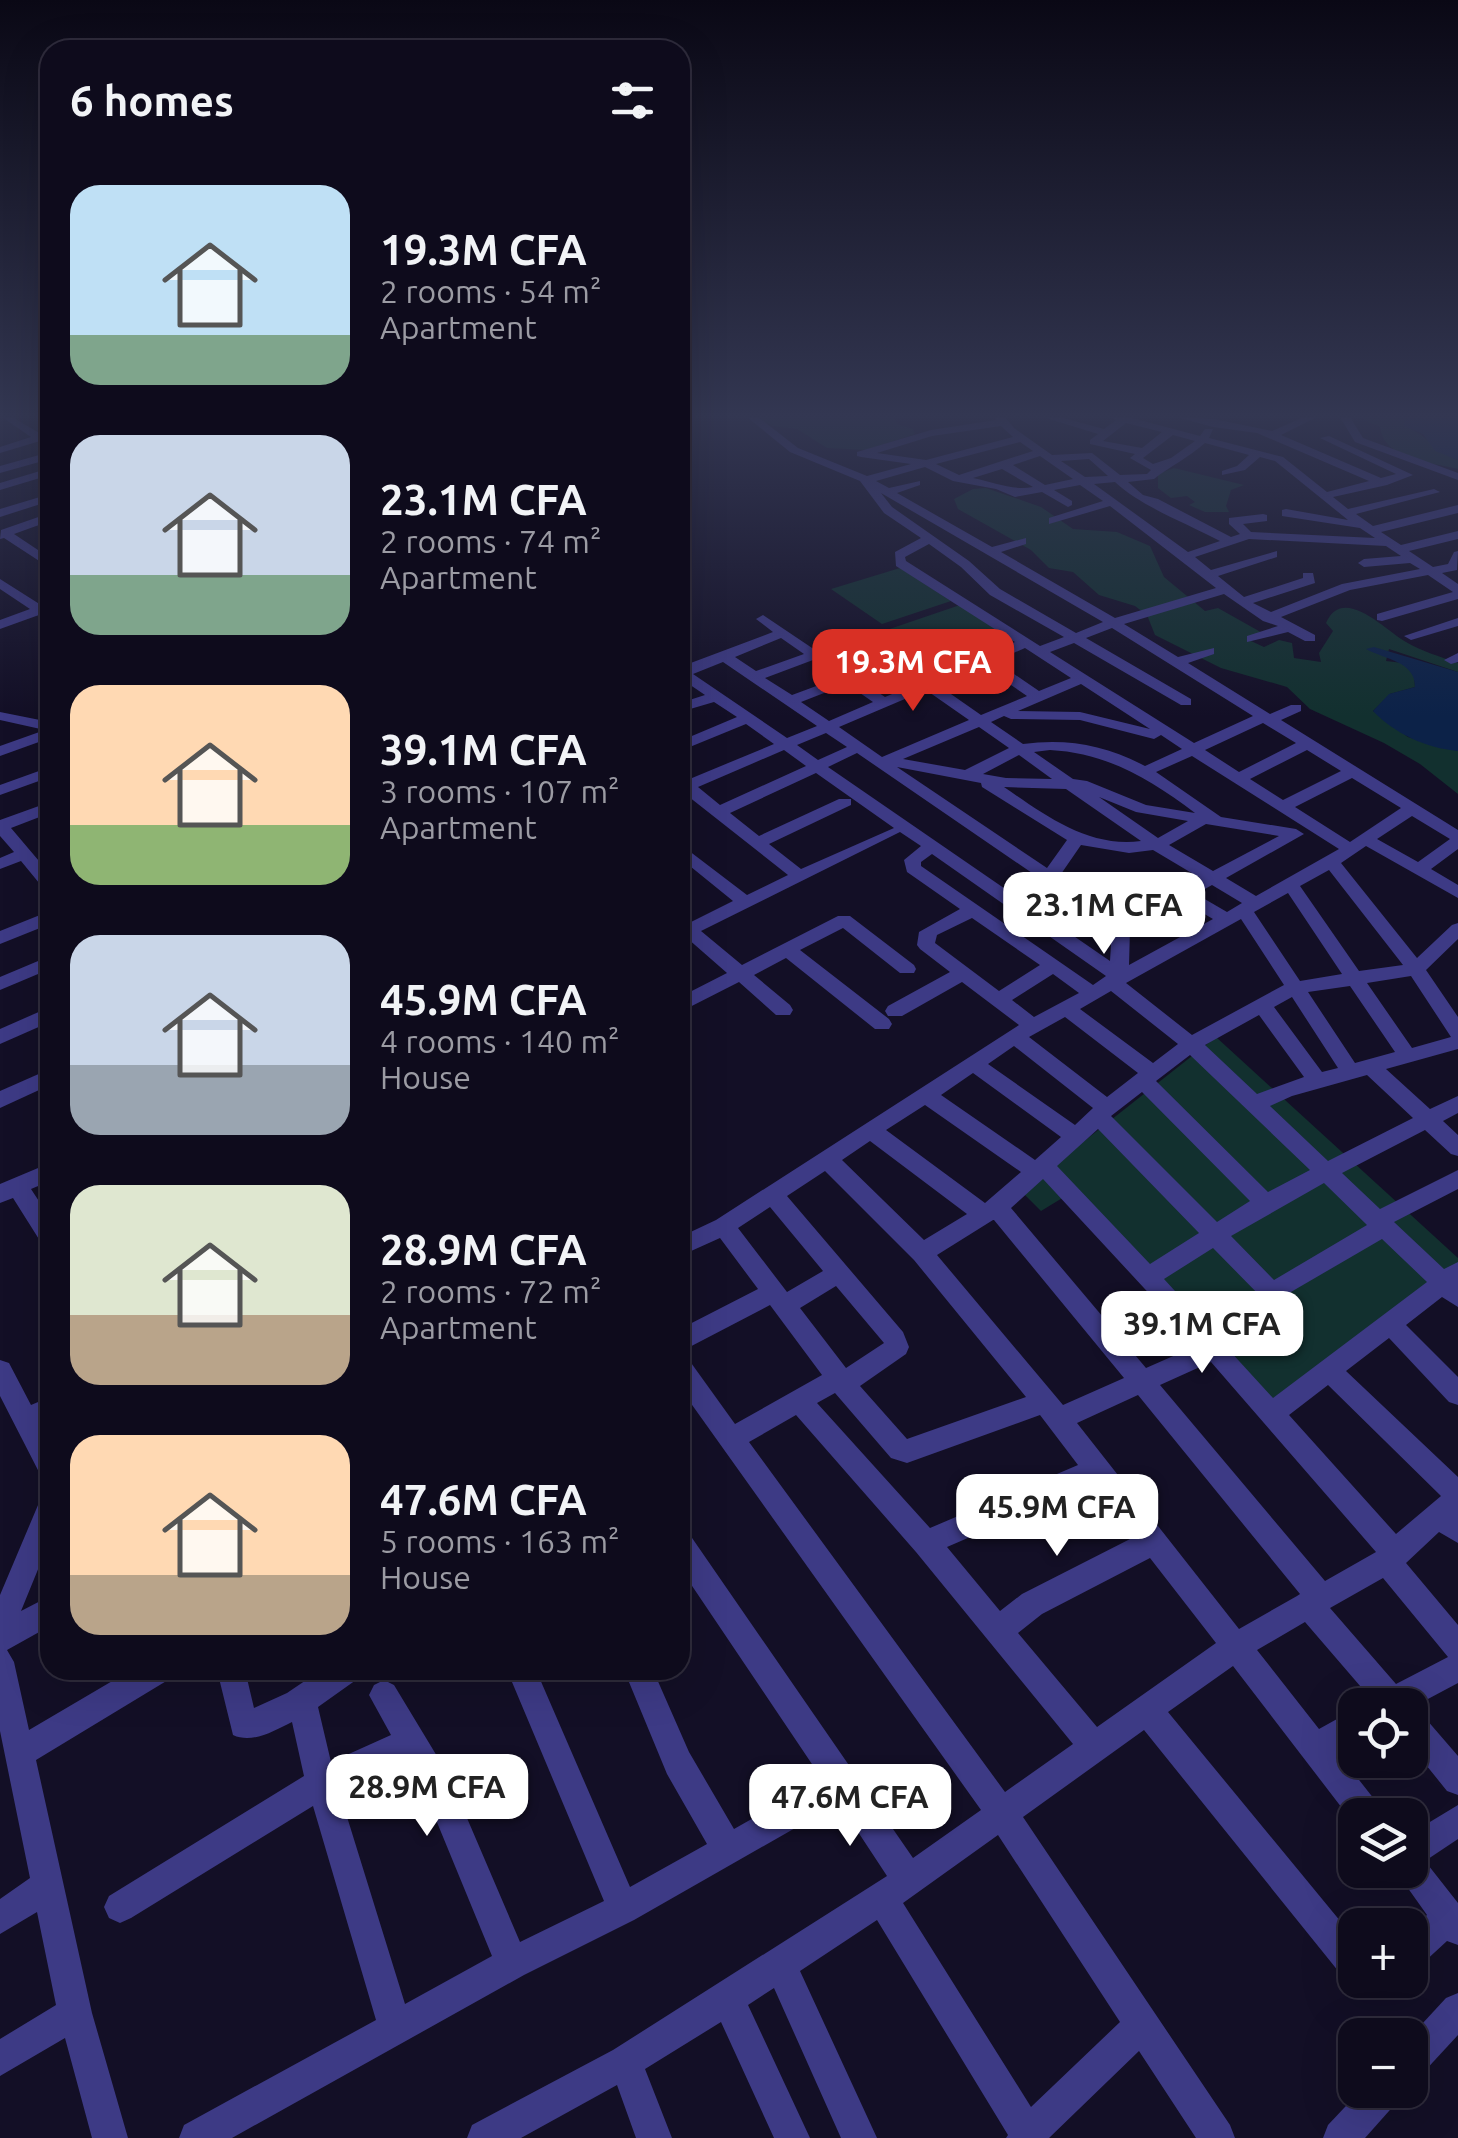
<!DOCTYPE html>
<html lang="en">
<head>
<meta charset="utf-8">
<style>
	body { margin:0; font-family:Ubuntu,sans-serif; background:#1c1929; color:#f1f3f6; height:100vh; display:flex; flex-direction:column; font-size:38px; white-space:nowrap }
	* { box-sizing:border-box; margin:0 }
	p { font-size:32px; color:#9b9ba3 }
	.icon { flex:none; width:55px; height:55px; fill:none; stroke:currentColor; stroke-width:2; stroke-linecap:round; stroke-linejoin:round }
	.map { position:relative; flex:1; overflow:hidden }
	.side { position:absolute; left:40px; top:40px; width:650px; height:1640px; display:flex; flex-direction:column; background:#0e0b1c; border-radius:30px; box-shadow:0 10px 40px #0002,0 0 0 2px #2e2b3b }
	.side>* { flex:none }
	.buttons { position:absolute; left:1338px; top:1688px; display:grid; gap:20px }
	.buttons a { display:grid; place-items:center; width:90px; height:90px; border-radius:20px; background:#0e0b1c; box-shadow:0 10px 40px #0002,0 0 0 2px #2e2b3b; font-size:50px }
	.price { position:absolute; translate:-50% -85px; padding:0 22px; border-radius:20px; background:#fff; color:#222; font-size:32px; line-height:65px; filter:drop-shadow(0 2px 5px #0008) }
	.price::after { content:''; position:absolute; left:50%; top:60px; width:30px; height:22px; margin-left:-15px; background:inherit; clip-path:polygon(0 0,100% 0,50% 100%) }
	.price.active { background:#d93025; color:#fff }
	ul { padding:0; list-style:none }
	li { display:flex; align-items:center; gap:30px; height:250px; padding:0 30px }
	li span { display:grid; place-items:center; flex:none; width:280px; height:200px; border-radius:30px; color:#555 }
	li>.icon { margin-inline-start:auto }
	span .icon { width:120px; height:120px; fill:#fffc; stroke-width:1 }
	li b { font-size:42px }
	h2 { display:flex; justify-content:space-between; align-items:center; height:120px; padding:0 30px; font-size:42px }
	.map>svg:first-child { display:block }
	.green { fill:#12302f }
	.water { fill:#0c2248 }
	.lines { fill:none; stroke-linecap:round; stroke-linejoin:round }
	.minor { fill:#3d3a85; fill-rule:evenodd }
</style>
</head>
<body>
<div class="map">
<svg width="1458" height="2138" viewBox="0 0 1458 2138">
	<rect width="100%" height="100%" fill="#130f26"/>
	<!-- green -->
	<g class="green">
		<polygon points="764,417 894,417 897,424 913,429 915,434 866,450 827,448 797,429 773,426 760,419"/>
		<path d="M 1359,417 L 1406,417 L 1404,426 C 1427,434 1435,452 1458,460 L 1458,469 C 1431,462 1384,460 1380,427 Z"/>
		<polygon points="1174,468 1244,485 1231,490 1226,506 1229,512 1205,512 1189,505 1195,502 1187,496 1171,498 1158,488 1158,474"/>
		<path d="M 986,488 L 1041,507 L 1073,529 L 1117,532 L 1150,546 L 1164,577 L 1205,611 L 1218,608 L 1266,635 L 1251,641 L 1264,647 L 1279,640 L 1292,643 L 1294,658 L 1321,662 L 1319,653 L 1333,631 L 1326,623 C 1343,584 1386,631 1406,642 C 1421,651 1441,657 1458,663 L 1458,672 L 1389,649 L 1386,661 L 1403,663 L 1414,673 L 1415,687 L 1390,694 L 1373,711 L 1408,737 L 1458,751 L 1458,794 L 1420,764 L 1384,743 L 1310,709 L 1287,687 L 1221,668 L 1155,635 L 1147,615 L 1135,606 L 1099,595 L 1073,572 L 1049,568 L 1031,550 L 958,509 L 954,499 L 973,489 Z"/>
		<polygon points="900,568 951,601 882,624 831,589"/>
		<polygon points="960,605 1015,640 922,674 869,636"/>
		<polygon points="1216,1037 1458,1258 1458,1274 1272,1413 1064,1197 1041,1211 1021,1191"/>
	</g>
	<!-- water -->
	<g class="water">
		<polygon points="1406,417 1458,417 1458,460 1435,451 1423,434 1404,426"/>
		<path d="M 1374,647 L 1458,672 L 1458,751 C 1426,748 1395,734 1373,711 L 1389,694 L 1415,687 C 1415,661 1386,660 1366,649 Z"/>
	</g>
	<g class="lines">
		<!-- minor -->
		<g class="minor">
			<polygon points="2,417 12,417 41,434 50,432 50,438 0,453 0,447 31,437"/>
			<path d="M 747,417 L 758,417 L 798,448 L 867,476 L 911,464 L 861,457 L 857,456 L 857,452 L 931,430 L 996,420 L 994,417 L 1005,417 L 1014,428 L 1052,455 L 1092,453 L 1120,475 L 1147,474 L 1151,470 L 1130,458 L 1135,454 L 1090,444 L 1090,440 L 1098,434 L 1043,417 L 1060,417 L 1104,429 L 1116,420 L 1110,417 L 1128,417 L 1200,436 L 1205,429 L 1213,429 L 1209,438 L 1283,457 L 1327,492 L 1369,481 L 1257,433 L 1213,427 L 1177,417 L 1214,419 L 1272,431 L 1304,417 L 1317,417 L 1281,435 L 1381,478 L 1396,474 L 1320,438 L 1329,436 L 1413,475 L 1387,485 L 1333,497 L 1348,509 L 1434,489 L 1440,492 L 1356,514 L 1373,526 L 1458,505 L 1458,513 L 1381,532 L 1401,545 L 1458,531 L 1458,539 L 1409,551 L 1433,567 L 1448,564 L 1454,552 L 1458,551 L 1457,570 L 1442,573 L 1458,584 L 1458,599 L 1382,621 L 1377,620 L 1377,614 L 1453,592 L 1428,575 L 1350,590 L 1281,617 L 1315,635 L 1315,641 L 1305,641 L 1288,632 L 1247,642 L 1247,636 L 1278,626 L 1263,621 L 1224,594 L 1124,624 L 1178,657 L 1214,648 L 1214,654 L 1188,663 L 1270,714 L 1291,705 L 1301,705 L 1301,711 L 1281,720 L 1458,830 L 1458,849 L 1431,869 L 1458,885 L 1458,898 L 1366,846 L 1341,863 L 1417,958 L 1452,925 L 1458,923 L 1458,939 L 1426,970 L 1458,1017 L 1458,1049 L 1386,1069 L 1430,1109 L 1458,1096 L 1458,1113 L 1443,1121 L 1458,1135 L 1458,1156 L 1451,1154 L 1425,1130 L 1342,1173 L 1380,1209 L 1458,1170 L 1458,1189 L 1394,1222 L 1444,1269 L 1458,1262 L 1458,1307 L 1442,1297 L 1406,1325 L 1458,1377 L 1458,1405 L 1449,1402 L 1389,1338 L 1346,1371 L 1458,1477 L 1458,1543 L 1439,1532 L 1406,1563 L 1458,1625 L 1458,1683 L 1411,1708 L 1420,1712 L 1458,1756 L 1458,1795 L 1447,1791 L 1410,1745 L 1410,1705 L 1371,1705 L 1373,1701 L 1305,1622 L 1257,1650 L 1319,1729 L 1355,1709 L 1355,1741 L 1337,1752 L 1378,1804 L 1382,1815 L 1355,1815 L 1355,1825 L 1233,1666 L 1168,1712 L 1355,1939 L 1355,1980 L 1397,1980 L 1392,1992 L 1380,1997 L 1356,1992 L 1351,1980 L 1343,1977 L 1144,1730 L 1023,1817 L 1230,2125 L 1235,2138 L 1196,2138 L 1139,2051 L 1049,2138 L 1006,2138 L 1008,2135 L 877,1920 L 800,1971 L 877,2138 L 841,2138 L 774,1988 L 748,2005 L 810,2138 L 774,2138 L 721,2022 L 645,2069 L 672,2138 L 636,2138 L 617,2085 L 521,2138 L 467,2138 L 472,2125 L 613,2050 L 887,1876 L 839,1803 L 634,1920 L 524,1975 L 232,2138 L 179,2138 L 184,2125 L 376,2020 L 313,1806 L 131,1918 L 120,1923 L 109,1918 L 104,1907 L 109,1896 L 304,1776 L 292,1722 C 274,1731 252,1744 233,1735 L 217,1670 L 245,1670 L 254,1708 L 287,1693 L 321,1670 L 360,1670 L 356,1680 L 318,1707 L 331,1762 L 391,1735 L 369,1695 L 374,1685 L 384,1680 L 394,1685 L 449,1776 L 520,1942 L 604,1901 L 507,1670 L 536,1670 L 630,1887 L 707,1844 L 667,1774 L 624,1670 L 653,1670 L 689,1752 L 734,1829 L 822,1779 L 680,1568 L 680,1531 L 690,1535 L 913,1858 L 981,1810 L 680,1388 L 680,1357 L 689,1360 L 735,1424 L 822,1375 L 770,1305 L 680,1352 L 680,1329 L 758,1289 L 720,1238 L 680,1256 L 680,1237 L 716,1220 L 1019,1025 L 962,982 L 902,1016 L 888,1016 L 885,1011 L 888,1006 L 950,972 L 920,949 L 917,945 L 919,932 L 960,909 L 907,872 L 904,860 L 921,846 L 900,832 L 701,931 L 742,965 L 838,916 L 850,916 L 914,965 L 916,969 L 914,973 L 900,973 L 843,928 L 800,950 L 889,1019 L 892,1024 L 889,1029 L 875,1029 L 786,958 L 754,975 L 790,1005 L 793,1010 L 790,1015 L 776,1015 L 739,982 L 680,1012 L 680,997 L 727,973 L 687,938 L 680,940 L 680,919 L 691,922 L 733,901 L 680,858 L 680,844 L 747,895 L 788,875 L 684,793 L 680,794 L 680,783 L 774,744 L 746,724 L 680,751 L 680,741 L 737,717 L 714,702 L 680,712 L 680,703 L 705,695 L 680,678 L 680,667 L 773,632 L 756,619 L 763,615 L 885,697 L 1015,642 L 896,566 L 895,552 L 921,538 L 884,513 L 860,481 L 790,452 ZM 1126,423 L 1162,432 L 1142,448 L 1103,441 ZM 1001,426 L 1013,437 L 926,460 L 877,453 L 932,436 ZM 1173,435 L 1195,441 L 1171,458 L 1153,464 L 1143,458 ZM 1020,442 L 1033,451 L 959,475 L 936,464 ZM 1205,443 L 1249,455 L 1237,466 L 1222,471 L 1222,475 L 1245,470 L 1260,457 L 1275,461 L 1348,520 L 1286,509 L 1282,510 L 1282,516 L 1360,528 L 1375,538 L 1251,532 L 1243,524 L 1267,521 L 1267,515 L 1263,514 L 1229,518 L 1229,524 L 1240,534 L 1231,537 L 1158,499 L 1143,495 L 1128,482 L 1154,479 C 1169,467 1188,458 1205,443 ZM 1040,456 L 1073,479 L 1045,485 L 1013,465 ZM 1089,459 L 1108,476 L 1085,477 L 1061,461 ZM 925,467 L 953,481 L 996,489 L 1015,497 L 1042,492 L 1068,507 L 1072,505 L 1072,501 L 1054,490 L 1080,485 L 1103,501 L 1049,518 L 1049,524 L 1110,506 L 1216,588 L 1115,618 L 1001,552 L 1026,544 L 1026,538 L 992,547 L 897,493 L 920,485 L 920,481 L 889,488 L 876,481 ZM 1002,469 L 1033,487 C 1013,491 994,482 973,478 ZM 1115,482 C 1142,507 1186,523 1220,541 L 1188,552 L 1094,484 ZM 881,493 L 1103,622 L 1076,633 L 1000,589 L 969,561 L 892,507 ZM 1249,539 L 1386,546 L 1401,556 L 1364,559 L 1358,563 L 1364,567 L 1410,563 L 1420,569 L 1342,584 L 1271,612 L 1253,603 L 1315,583 L 1313,573 L 1303,573 L 1303,578 L 1244,597 L 1218,576 L 1277,557 L 1277,551 L 1211,570 L 1195,557 ZM 929,544 L 961,567 L 990,595 L 1064,637 L 1040,646 L 906,561 L 905,557 ZM 1112,628 L 1253,716 L 1194,743 L 1050,652 L 1074,643 L 1181,705 L 1191,705 L 1191,699 L 1086,638 ZM 781,638 L 804,654 L 756,671 L 735,657 ZM 1025,648 L 1071,678 L 1039,691 L 995,661 ZM 813,660 L 838,678 L 792,695 L 765,678 ZM 723,662 L 817,726 L 787,738 L 693,674 ZM 983,666 L 1027,696 L 981,715 L 938,685 ZM 847,684 L 873,702 L 829,721 L 801,702 ZM 1081,684 L 1150,729 L 1080,712 L 1018,711 ZM 926,690 L 969,720 L 882,757 L 839,727 ZM 1004,716 L 1011,719 L 1080,720 L 1154,739 L 1161,735 L 1182,749 L 1145,766 C 1105,745 1067,738 1023,744 L 991,722 ZM 1263,723 L 1296,743 L 1239,772 L 1205,750 ZM 979,727 L 1009,748 L 965,770 L 903,759 ZM 826,733 L 847,747 L 818,760 L 797,745 ZM 784,750 L 806,766 L 720,805 L 698,787 ZM 1050,750 C 1107,753 1150,779 1195,813 L 1146,805 L 1087,781 L 1073,779 L 1034,752 ZM 1307,750 L 1341,771 L 1283,800 L 1250,779 ZM 857,753 L 1112,928 L 1110,961 L 828,767 ZM 1019,755 L 1052,779 L 1006,778 L 983,774 ZM 1192,756 L 1339,849 L 1256,896 L 1226,878 L 1304,834 L 1296,829 L 1221,817 L 1156,772 ZM 897,767 L 981,783 L 982,787 L 1067,840 L 1047,868 ZM 816,773 L 894,828 L 801,869 L 769,844 L 851,805 L 851,799 L 839,799 L 759,836 L 730,813 ZM 1352,778 L 1401,808 L 1350,842 L 1295,807 ZM 1004,787 L 1066,789 L 1141,841 C 1088,848 1045,815 1004,787 ZM 1099,797 L 1136,812 L 1188,821 L 1158,838 ZM 1412,816 L 1450,839 L 1418,862 L 1377,839 ZM 1206,824 L 1279,836 L 1213,871 L 1169,845 ZM 1081,845 L 1129,853 L 1153,850 L 1200,878 L 1192,882 L 1140,882 L 1061,874 ZM 932,854 L 1106,976 L 1093,985 L 921,866 L 921,862 ZM 1329,870 L 1403,965 L 1359,971 L 1300,886 ZM 1212,885 L 1242,903 L 1227,912 L 1196,894 ZM 1075,886 L 1140,894 L 1170,893 L 1122,918 ZM 1288,893 L 1342,974 L 1300,981 L 1254,912 ZM 1182,901 L 1213,919 L 1129,965 L 1130,929 ZM 972,918 L 1040,965 L 999,991 L 935,943 L 937,935 ZM 1241,919 L 1284,985 L 1192,1035 L 1126,983 ZM 1053,974 L 1079,993 L 1034,1017 L 1012,1000 ZM 1411,976 L 1451,1037 L 1412,1048 L 1367,983 ZM 1350,986 L 1395,1052 L 1355,1063 L 1308,992 ZM 1111,991 L 1178,1044 L 1153,1063 L 1080,1009 ZM 1292,997 L 1338,1068 L 1322,1072 L 1274,1007 ZM 1259,1015 L 1304,1077 L 1257,1094 L 1205,1045 ZM 1065,1017 L 1138,1073 L 1107,1097 L 1029,1037 ZM 1014,1046 L 1093,1108 L 1075,1125 L 988,1064 ZM 1190,1055 L 1310,1170 L 1268,1192 L 1156,1081 ZM 973,1073 L 1061,1137 L 1035,1160 L 941,1095 ZM 1367,1075 L 1413,1118 L 1328,1161 L 1270,1106 L 1292,1096 ZM 1142,1092 L 1250,1201 L 1217,1222 L 1111,1116 ZM 925,1105 L 1021,1172 L 985,1203 L 886,1130 ZM 1098,1129 L 1199,1233 L 1150,1264 L 1057,1166 ZM 870,1141 L 967,1214 L 924,1240 L 842,1160 ZM 825,1171 L 914,1260 L 1026,1397 L 907,1439 L 860,1386 L 906,1354 L 909,1347 L 903,1332 L 787,1196 ZM 1043,1179 L 1194,1342 L 1196,1346 L 1146,1368 L 1011,1208 ZM 1324,1183 L 1367,1225 L 1274,1280 L 1231,1236 ZM 770,1207 L 823,1271 L 787,1292 L 738,1228 ZM 993,1220 L 994,1220 L 1124,1378 L 1063,1405 L 937,1255 ZM 1382,1239 L 1427,1282 L 1273,1398 L 1164,1279 L 1213,1248 L 1264,1300 L 1272,1303 ZM 836,1286 L 884,1343 L 846,1368 L 800,1308 ZM 1211,1362 L 1376,1552 L 1325,1581 L 1160,1385 ZM 1328,1385 L 1441,1496 L 1396,1534 L 1289,1415 ZM 835,1393 L 891,1458 L 907,1463 L 1040,1415 L 1078,1465 L 930,1528 L 817,1403 ZM 1138,1395 L 1300,1594 L 1297,1596 L 1239,1629 L 1077,1423 ZM 796,1415 L 916,1552 L 1073,1744 L 1005,1792 L 749,1442 ZM 1093,1484 L 1134,1537 L 1022,1594 L 1000,1611 L 947,1547 ZM 1150,1558 L 1216,1643 L 1097,1727 L 1018,1633 L 1042,1614 ZM 1383,1578 L 1448,1657 L 1396,1684 L 1330,1608 ZM 405,1759 L 427,1798 L 492,1956 L 405,2004 L 339,1791 ZM 998,1835 L 1120,2022 L 1031,2107 L 903,1903 Z"/>
			<polygon points="1340,417 1350,417 1363,438 1458,473 1458,480 1355,442"/>
			<polygon points="50,452 50,459 0,473 0,466"/>
			<polygon points="50,468 50,475 0,490 0,483"/>
			<polygon points="50,494 50,501 0,517 0,509"/>
			<polygon points="50,513 50,521 14,534 50,558 50,568 4,538 0,539 1,530"/>
			<polygon points="0,579 41,605 50,602 50,611 0,629 0,620 30,609 0,589"/>
			<polygon points="1458,618 1458,626 1411,640 1404,636"/>
			<polygon points="1458,653 1458,662 1451,664 1444,660"/>
			<polygon points="0,712 50,722 50,738 0,756 0,746 45,730 0,720"/>
			<polygon points="50,767 50,777 0,795 0,785"/>
			<polygon points="50,802 50,813 11,828 50,874 50,890 44,889 21,861 0,869 0,858 14,852 0,836 0,820"/>
			<polygon points="50,911 50,924 0,944 0,931"/>
			<polygon points="50,956 50,969 0,990 0,977"/>
			<polygon points="50,1007 50,1022 0,1044 0,1029"/>
			<polygon points="50,1069 50,1085 0,1108 0,1091"/>
			<polygon points="50,1163 50,1181 31,1189 50,1218 50,1246 42,1244 13,1198 0,1203 0,1184"/>
			<polygon points="0,1360 9,1363 31,1405 50,1397 50,1421 42,1425 50,1441 50,1479 41,1476 0,1396"/>
			<polygon points="50,1494 50,1540 21,1611 50,1596 50,1626 7,1650 14,1662 29,1730 131,1670 172,1670 168,1680 36,1760 92,2013 128,2138 92,2138 65,2038 0,2076 0,2039 56,2005 37,1912 0,1934 0,1899 30,1878 0,1731 0,1595 41,1498"/>
			<polygon points="1458,1805 1458,1839 1425,1861 1458,1903 1458,1945 1447,1941 1422,1964 1410,1968 1410,1930 1427,1915 1395,1870 1410,1870 1410,1834"/>
			<polygon points="1458,1993 1458,2035 1422,2074 1410,2079 1410,2037 1446,1998"/>
			<polygon points="1361,2090 1402,2090 1397,2102 1365,2138 1323,2138 1328,2125"/>
		</g>
	</g>
	<!-- sky -->
	<linearGradient id="sky" x2="0" y2="1"><stop stop-color="#0a0815"/><stop offset="0.58" stop-color="#333752"/><stop offset="1" stop-color="#333752" stop-opacity="0"/></linearGradient>
	<rect width="1458" height="716" fill="url(#sky)"/>
</svg>
<div class="buttons">
<a><svg class="icon" aria-label="locate" viewBox="0 0 24 24"><circle cx="12" cy="12" r="6"/><path d="M12 2v4M12 18v4M2 12h4M18 12h4"/></svg></a>
<a><svg class="icon" aria-label="layers" viewBox="0 0 24 24"><path d="M12 4l9 5-9 5-9-5zM3 14l9 5 9-5"/></svg></a>
<a>+</a>
<a>−</a>
</div>
<b class="price active" style="left:913px;top:714px">19.3M CFA</b>
<b class="price" style="left:1104px;top:957px">23.1M CFA</b>
<b class="price" style="left:1202px;top:1376px">39.1M CFA</b>
<b class="price" style="left:1057px;top:1559px">45.9M CFA</b>
<b class="price" style="left:427px;top:1839px">28.9M CFA</b>
<b class="price" style="left:850px;top:1849px">47.6M CFA</b>
<section class="side">
<h2>6 homes<svg class="icon" aria-label="filters" viewBox="0 0 24 24"><path d="M4 7h16M4 17h16"/><circle cx="9" cy="7" r="2"/><circle cx="15" cy="17" r="2"/></svg></h2>
<ul>
<li><span style="background:linear-gradient(#bfe0f5 75%,#7fa58c 0)"><svg class="icon" aria-label="home" viewBox="0 0 24 24"><path d="M3 11l9-7 9 7M6 9v11h12V9"/></svg></span><div><b>19.3M CFA</b><p>2 rooms · 54 m²</p><p>Apartment</p></div></li>
<li><span style="background:linear-gradient(#c9d6e8 70%,#7fa58c 0)"><svg class="icon" aria-label="home" viewBox="0 0 24 24"><path d="M3 11l9-7 9 7M6 9v11h12V9"/></svg></span><div><b>23.1M CFA</b><p>2 rooms · 74 m²</p><p>Apartment</p></div></li>
<li><span style="background:linear-gradient(#ffd9b3 70%,#8fb573 0)"><svg class="icon" aria-label="home" viewBox="0 0 24 24"><path d="M3 11l9-7 9 7M6 9v11h12V9"/></svg></span><div><b>39.1M CFA</b><p>3 rooms · 107 m²</p><p>Apartment</p></div></li>
<li><span style="background:linear-gradient(#c9d6e8 65%,#9aa5b1 0)"><svg class="icon" aria-label="home" viewBox="0 0 24 24"><path d="M3 11l9-7 9 7M6 9v11h12V9"/></svg></span><div><b>45.9M CFA</b><p>4 rooms · 140 m²</p><p>House</p></div></li>
<li><span style="background:linear-gradient(#dfe7d0 65%,#b9a48a 0)"><svg class="icon" aria-label="home" viewBox="0 0 24 24"><path d="M3 11l9-7 9 7M6 9v11h12V9"/></svg></span><div><b>28.9M CFA</b><p>2 rooms · 72 m²</p><p>Apartment</p></div></li>
<li><span style="background:linear-gradient(#ffd9b3 70%,#b9a48a 0)"><svg class="icon" aria-label="home" viewBox="0 0 24 24"><path d="M3 11l9-7 9 7M6 9v11h12V9"/></svg></span><div><b>47.6M CFA</b><p>5 rooms · 163 m²</p><p>House</p></div></li>
</ul>
</section>
</div>
</body>
</html>
